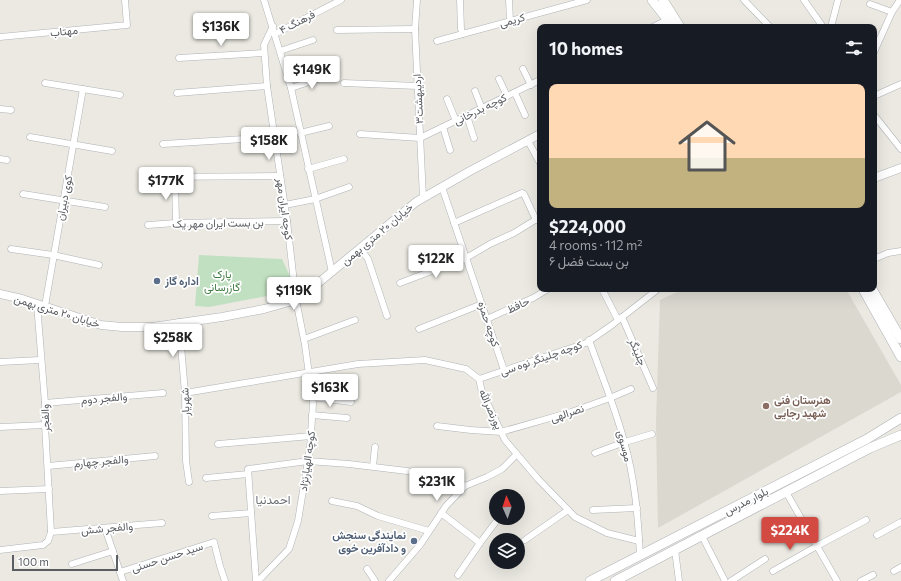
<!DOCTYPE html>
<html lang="en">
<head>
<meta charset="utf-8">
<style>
	body { margin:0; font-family:Commissioner,Vazirmatn,sans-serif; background:#20242c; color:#f1f3f6; height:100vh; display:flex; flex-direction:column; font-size:15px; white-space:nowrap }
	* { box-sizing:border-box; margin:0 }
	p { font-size:13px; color:#9ea1a6 }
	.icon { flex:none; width:22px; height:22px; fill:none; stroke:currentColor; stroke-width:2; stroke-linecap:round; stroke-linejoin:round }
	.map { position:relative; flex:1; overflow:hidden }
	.panel { position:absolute; left:537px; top:24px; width:340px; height:268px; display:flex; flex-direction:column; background:#171b24; border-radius:8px; box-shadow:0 4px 16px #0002 }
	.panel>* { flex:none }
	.needle { width:26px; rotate:357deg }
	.controls { position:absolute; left:489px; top:489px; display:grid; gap:8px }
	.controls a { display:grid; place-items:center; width:36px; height:36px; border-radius:50%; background:#171b24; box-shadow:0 4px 16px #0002; font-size:20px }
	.scale { position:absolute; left:12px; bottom:10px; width:106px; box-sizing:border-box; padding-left:4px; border:2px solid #5a5d61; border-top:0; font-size:11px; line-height:14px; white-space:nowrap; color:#5a5d61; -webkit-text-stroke:3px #fff; paint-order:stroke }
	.price { position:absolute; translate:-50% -34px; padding:0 9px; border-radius:4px; background:#fff; color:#222; font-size:13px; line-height:26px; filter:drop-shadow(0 1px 2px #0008) }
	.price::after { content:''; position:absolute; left:50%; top:24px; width:12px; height:9px; margin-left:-6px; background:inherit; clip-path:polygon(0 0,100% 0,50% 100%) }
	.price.current { background:#d24a41; color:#fff }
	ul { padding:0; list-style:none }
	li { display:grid; align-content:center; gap:8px; height:212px; padding:0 12px }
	li span { display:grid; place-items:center; height:124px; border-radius:8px; color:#555 }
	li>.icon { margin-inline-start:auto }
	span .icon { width:72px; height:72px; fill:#fffc; stroke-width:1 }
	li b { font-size:17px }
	h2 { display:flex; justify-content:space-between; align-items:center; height:48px; padding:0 12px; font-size:17px }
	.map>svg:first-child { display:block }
	.education { fill:#dbd8d0 }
	.green { fill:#c1e0c1 }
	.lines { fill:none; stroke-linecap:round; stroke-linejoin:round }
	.minor-casing { stroke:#afb2b6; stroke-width:7 }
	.tertiary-casing { stroke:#afb2b6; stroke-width:9 }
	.secondary-casing { stroke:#aeb1b5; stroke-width:10 }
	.minor { stroke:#fff; stroke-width:6 }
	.tertiary { stroke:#fff; stroke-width:8 }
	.secondary { stroke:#fff; stroke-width:9 }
	.service-dot { fill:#5c6f8a; stroke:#fff; stroke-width:1.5 }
	.education-dot { fill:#8d6e63; stroke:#fff; stroke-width:1.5 }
	.labels { text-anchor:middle; stroke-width:3.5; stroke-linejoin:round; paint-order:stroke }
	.street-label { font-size:11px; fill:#5a5d61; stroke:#fff }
	.park-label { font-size:11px; fill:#3e7b40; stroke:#fff }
	.service-label { font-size:11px; font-weight:bold; fill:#4e5e75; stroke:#fff; text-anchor:start }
	.education-label { font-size:11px; font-weight:bold; fill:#785e54; stroke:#fff; text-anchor:start }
	.neighbourhood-label { font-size:12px; fill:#6b6f72; stroke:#fff }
</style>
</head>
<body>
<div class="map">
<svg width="901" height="581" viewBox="0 0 901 581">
	<rect width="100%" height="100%" fill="#ebe9e2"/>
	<!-- education -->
	<polygon class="education" points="690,289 846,289 901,385 901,392 658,528 656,421 660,300 675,293"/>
	<!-- green -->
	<polygon class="green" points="199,255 282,259 294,285 272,295 209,307 195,306"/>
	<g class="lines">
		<defs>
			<g id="minor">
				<polyline points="264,0 291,88 332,272"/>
				<polyline points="417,0 415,29 423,198"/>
				<polyline points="460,0 461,29 463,34"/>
				<polyline points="509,0 510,21"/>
				<polyline points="744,0 770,27"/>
				<polyline points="804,0 823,27"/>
				<polyline points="870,4 892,12"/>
				<polyline points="653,27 667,20"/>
				<polyline points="831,27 838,0"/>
				<polyline points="337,30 415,29"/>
				<polyline points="275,34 341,0"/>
				<polyline points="0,37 127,25 125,0"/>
				<polyline points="437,41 587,0"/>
				<polyline points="280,51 313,40"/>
				<polyline points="874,52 892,12 900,0"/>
				<polyline points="179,58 264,53"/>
				<polyline points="523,69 531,85"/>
				<polyline points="499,79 507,96"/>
				<polyline points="45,83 120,95"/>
				<polyline points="344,83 417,86"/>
				<polyline points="291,88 327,76"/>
				<polyline points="475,91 482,109"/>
				<polyline points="177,93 267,86"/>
				<polyline points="515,93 525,115"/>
				<polyline points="874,96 901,84"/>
				<polyline points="447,99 456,121"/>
				<polyline points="0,109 11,110"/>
				<polyline points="874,115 901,149"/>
				<polyline points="467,116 474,138"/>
				<polyline points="443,127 450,150"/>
				<polyline points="300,133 329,126"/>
				<polyline points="360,134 420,138 540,80"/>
				<polyline points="30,137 112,151"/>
				<polyline points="528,141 540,163"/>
				<polyline points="163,144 274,137"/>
				<polyline points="0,159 7,160"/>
				<polyline points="308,169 344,159"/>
				<polyline points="153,177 280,176"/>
				<polyline points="175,178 176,223"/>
				<polyline points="442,187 504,370"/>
				<polyline points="23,194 105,207"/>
				<polyline points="285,205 315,199 349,187"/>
				<polyline points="454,223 522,193 524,194 536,220"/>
				<polyline points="148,225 176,223 287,221"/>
				<polyline points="360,248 368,259 387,316"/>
				<polyline points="11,249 53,255 99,265"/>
				<polyline points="874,259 888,253 901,251"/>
				<polyline points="400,283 466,258 490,244 514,233 540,217"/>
				<polyline points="602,289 618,320"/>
				<polyline points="45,306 83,89"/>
				<polyline points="622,317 653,388"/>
				<polyline points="487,319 533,298 548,289"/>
				<polyline points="179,322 185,393 186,461 189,482"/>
				<polyline points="419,329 482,304"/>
				<polyline points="304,339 355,320"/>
				<path d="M 589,340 C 601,374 615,407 624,441 C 635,479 638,516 640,556"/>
				<polyline points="0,362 40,360"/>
				<polyline points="479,379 586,343 612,325 658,289"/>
				<polyline points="185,393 358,364 425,360 466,369 479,379 482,392 505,440 538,479 575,517 607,533 639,541"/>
				<polyline points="312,397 351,402"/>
				<polyline points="45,403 163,393"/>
				<polyline points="312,415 347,418"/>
				<polyline points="437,426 471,430 501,432 571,412 610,398 631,389"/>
				<polyline points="0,427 45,425"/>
				<polyline points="218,444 311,436"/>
				<polyline points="595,453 625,442 652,434"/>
				<polyline points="48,466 155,456"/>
				<polyline points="373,466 375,447"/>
				<polyline points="206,478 248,474"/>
				<polyline points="0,491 49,489"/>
				<polyline points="786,492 837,581"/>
				<polyline points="332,501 357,506 378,516 429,531"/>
				<polyline points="593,510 637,508"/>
				<polyline points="441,513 480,543 458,575"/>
				<polyline points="212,516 251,513"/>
				<polyline points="105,528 123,581"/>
				<polyline points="51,532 162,523"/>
				<polyline points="877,535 901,522"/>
				<polyline points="702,536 725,581"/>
				<polyline points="525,540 568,510"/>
				<polyline points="480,543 495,523"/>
				<polyline points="0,550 43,545 48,541 51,532 45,425 45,403 37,304"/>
				<polyline points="675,550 679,581"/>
				<polyline points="72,564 113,551"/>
				<polyline points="367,569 375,581"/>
				<polyline points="773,571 817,546 866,520"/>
				<polyline points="894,571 901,567"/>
				<polyline points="120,572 214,542 220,566 225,581"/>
				<polyline points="256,581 248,469 308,461 349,464 407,471 454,479 465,486"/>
				<polyline points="258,581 289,549 298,521 310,448 313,404 305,345 296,300 287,221 267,86 264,45 273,26"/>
				<polyline points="389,581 420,545 446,506 465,486 487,477 502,469 516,455"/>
				<polyline points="731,581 765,559"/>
				<polyline points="861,581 873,575"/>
			</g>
			<g id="tertiary">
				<polyline points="874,178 901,168"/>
				<polyline points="0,294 22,299 101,325 122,327 152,327 222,317 264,309 296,300 317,284 416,202 470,171 540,134"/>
			</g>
			<g id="secondary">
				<polyline points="652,0 673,27"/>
				<polyline points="663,0 680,27"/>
				<polyline points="863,289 901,357"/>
				<polyline points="872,289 901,339"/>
				<polyline points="590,581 867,439 901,418"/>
				<polyline points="615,581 870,448 901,435"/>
			</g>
		</defs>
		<!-- minor casing -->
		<use href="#minor" class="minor-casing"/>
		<!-- tertiary casing -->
		<use href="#tertiary" class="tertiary-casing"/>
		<!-- secondary casing -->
		<use href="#secondary" class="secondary-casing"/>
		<!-- minor -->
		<use href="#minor" class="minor"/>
		<!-- tertiary -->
		<use href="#tertiary" class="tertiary"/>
		<!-- secondary -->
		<use href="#secondary" class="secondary"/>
	</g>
	<!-- markers -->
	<g class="service-dot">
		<circle cx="157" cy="281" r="4"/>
		<circle cx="414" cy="541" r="4"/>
	</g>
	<circle class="education-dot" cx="766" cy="406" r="4"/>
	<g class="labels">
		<!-- street labels -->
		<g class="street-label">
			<text transform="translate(512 20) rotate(-15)" y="4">کریمی</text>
			<text transform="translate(297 22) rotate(-27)" y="4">فرهنگ ۴</text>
			<text transform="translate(64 31) rotate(-6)" y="4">مهتاب</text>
			<text transform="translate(418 99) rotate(-93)" y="4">اردیبهشت۳</text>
			<text transform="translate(480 109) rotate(-26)" y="4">کوچه بدرخانی</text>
			<text transform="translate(64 198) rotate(-79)" y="4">کوی دبیران</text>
			<text transform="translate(285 209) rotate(82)" y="4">کوچه ایران مهر</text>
			<text transform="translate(218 223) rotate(-1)" y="4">بن بست ایران مهر یک</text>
			<text transform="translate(377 234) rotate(-40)" y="4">خیابان ۲۰ متری بهمن</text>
			<text transform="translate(518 305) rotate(-25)" y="4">حافظ</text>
			<text transform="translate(57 311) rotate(17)" y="4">خیابان ۲۰ متری بهمن</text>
			<text transform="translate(489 324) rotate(72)" y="4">کوچه حمزه</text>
			<text transform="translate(638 352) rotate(67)" y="4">چلینگر</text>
			<text transform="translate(541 358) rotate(-19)" y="4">کوچه چلینگر نوه سی</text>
			<text transform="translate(104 398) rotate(-5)" y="4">والفجر دوم</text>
			<text transform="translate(185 402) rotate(-92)" y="4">شهریار</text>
			<text transform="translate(491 409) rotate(66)" y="4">پورنصرالله</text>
			<text transform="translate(567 413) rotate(-18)" y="4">نصرالهی</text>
			<text transform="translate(45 418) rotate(-92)" y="4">والفجر</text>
			<text transform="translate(625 446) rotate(76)" y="4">موسوی</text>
			<text transform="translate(101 461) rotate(-5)" y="4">والفجر چهارم</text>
			<text transform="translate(307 461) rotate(-82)" y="4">کوچه الهیارنژاد</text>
			<text transform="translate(746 501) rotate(-27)" y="4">بلوار مدرس</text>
			<text transform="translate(107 528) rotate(-5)" y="4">والفجر شش</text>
			<text transform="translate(167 557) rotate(-18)" y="4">سید حسن حسنی</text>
		</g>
		<!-- park labels -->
		<g class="park-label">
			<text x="222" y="278">پارک<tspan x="222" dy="13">گازرسانی</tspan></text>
		</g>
		<!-- service labels -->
		<g class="service-label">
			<text x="165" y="285">اداره گاز</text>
			<text x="406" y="539" text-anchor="end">نمایندگی سنجش<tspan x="406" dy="13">و دادآفرین خوی</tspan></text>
		</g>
		<!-- education labels -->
		<g class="education-label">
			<text x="774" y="404">هنرستان فنی<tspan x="774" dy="13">شهید رجایی</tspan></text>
		</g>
		<!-- neighbourhood labels -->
		<g class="neighbourhood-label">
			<text x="273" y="504">احمدنیا</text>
		</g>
	</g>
</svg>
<div class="controls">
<a><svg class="needle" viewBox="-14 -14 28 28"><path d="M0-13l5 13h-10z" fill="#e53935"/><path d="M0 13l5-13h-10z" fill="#9ea1a6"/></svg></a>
<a><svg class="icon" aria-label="layers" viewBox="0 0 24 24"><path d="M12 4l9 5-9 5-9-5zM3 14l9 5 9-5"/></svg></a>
</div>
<div class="scale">100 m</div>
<b class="price" style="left:221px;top:47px">$136K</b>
<b class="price" style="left:312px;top:90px">$149K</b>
<b class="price" style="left:269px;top:161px">$158K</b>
<b class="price" style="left:166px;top:201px">$177K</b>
<b class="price" style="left:436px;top:279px">$122K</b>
<b class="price" style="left:294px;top:311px">$119K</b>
<b class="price" style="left:173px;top:358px">$258K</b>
<b class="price" style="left:330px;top:408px">$163K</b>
<b class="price" style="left:437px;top:502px">$231K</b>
<b class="price current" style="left:790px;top:551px">$224K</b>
<section class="panel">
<h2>10 homes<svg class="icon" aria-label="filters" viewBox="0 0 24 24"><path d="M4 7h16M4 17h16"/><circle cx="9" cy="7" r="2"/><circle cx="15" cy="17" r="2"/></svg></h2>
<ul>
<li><span style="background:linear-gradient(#ffd9b3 60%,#c2b280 0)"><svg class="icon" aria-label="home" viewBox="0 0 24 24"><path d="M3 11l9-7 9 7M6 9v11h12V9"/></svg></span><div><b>$224,000</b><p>4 rooms · 112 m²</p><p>۶ بن بست فضل</p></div></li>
</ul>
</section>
</div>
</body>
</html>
